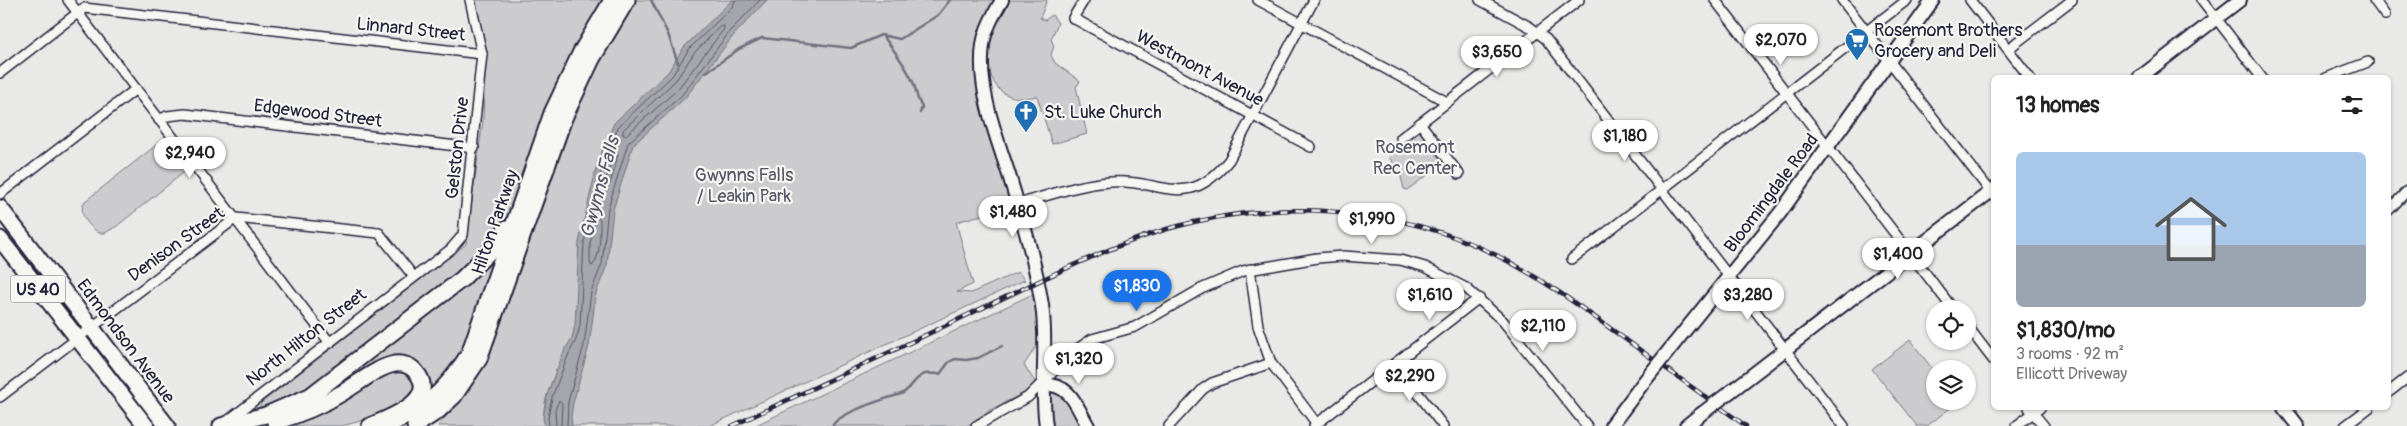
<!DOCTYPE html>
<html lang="en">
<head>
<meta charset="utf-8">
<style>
	body { margin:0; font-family:Pangolin,sans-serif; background:#f6f6f6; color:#222; height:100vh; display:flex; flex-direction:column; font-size:19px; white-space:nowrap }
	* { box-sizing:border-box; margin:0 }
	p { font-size:16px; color:#767676 }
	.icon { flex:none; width:28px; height:28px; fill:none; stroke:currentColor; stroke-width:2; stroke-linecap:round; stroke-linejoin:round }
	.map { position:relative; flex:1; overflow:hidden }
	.sheet { position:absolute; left:1991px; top:75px; width:400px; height:335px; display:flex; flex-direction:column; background:#fff; border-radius:8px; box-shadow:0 1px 4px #0004 }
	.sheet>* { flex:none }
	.buttons { position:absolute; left:1926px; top:300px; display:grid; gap:10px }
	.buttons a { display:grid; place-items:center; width:50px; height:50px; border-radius:50%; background:#fff; box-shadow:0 1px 4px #0004; font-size:25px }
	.price { position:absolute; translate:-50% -42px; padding:0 11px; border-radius:18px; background:#fff; color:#222; font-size:16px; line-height:32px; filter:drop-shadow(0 1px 2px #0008) }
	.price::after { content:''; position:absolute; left:50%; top:30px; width:15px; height:11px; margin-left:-8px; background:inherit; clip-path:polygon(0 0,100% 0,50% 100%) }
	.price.current { background:#1a73e8; color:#fff }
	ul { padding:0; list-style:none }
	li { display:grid; align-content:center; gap:10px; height:265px; padding:0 25px }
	li span { display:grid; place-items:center; height:155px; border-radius:8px; color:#555 }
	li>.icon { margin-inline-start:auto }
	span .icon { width:90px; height:90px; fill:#fffc; stroke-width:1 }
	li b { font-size:21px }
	h2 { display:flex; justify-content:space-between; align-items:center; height:60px; padding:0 25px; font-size:21px }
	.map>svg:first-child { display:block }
	.green { fill:#ccccce; stroke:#777784 }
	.water { fill:#a5a5ac; stroke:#71717f }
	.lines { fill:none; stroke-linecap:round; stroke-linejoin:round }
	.shore { stroke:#565668; stroke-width:1 }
	.stream { stroke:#71717f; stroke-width:2.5 }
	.street-casing { stroke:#22223b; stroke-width:12 }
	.secondary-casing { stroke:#22223b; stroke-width:16 }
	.primary-casing { stroke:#22223b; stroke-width:19 }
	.street { stroke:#f6f6f2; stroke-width:9 }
	.secondary { stroke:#f6f6f2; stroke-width:12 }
	.primary { stroke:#f6f6f2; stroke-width:15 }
	.rail-casing { stroke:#22223b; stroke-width:4.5 }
	.rail { stroke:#f6f6f2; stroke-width:2.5; stroke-dasharray:8; stroke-linecap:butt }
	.secondary-bridge-casing { stroke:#22223b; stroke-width:16; stroke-linecap:butt }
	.secondary-bridge { stroke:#f6f6f2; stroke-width:12 }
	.labels { text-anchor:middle; stroke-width:4.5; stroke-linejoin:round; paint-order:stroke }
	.shield { fill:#f6f6f2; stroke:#626272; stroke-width:1 }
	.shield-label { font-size:16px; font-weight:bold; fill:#22223b }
	.street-label { font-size:18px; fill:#22223b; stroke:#f6f6f2 }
	.poi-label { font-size:18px; fill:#22223b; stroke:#f6f6f2; text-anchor:start }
	.park-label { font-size:18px; fill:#555567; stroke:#f6f6f2 }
	.water-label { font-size:19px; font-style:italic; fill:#565668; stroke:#f6f6f2 }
</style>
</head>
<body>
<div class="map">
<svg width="2407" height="426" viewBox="0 0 2407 426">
	<rect width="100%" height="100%" fill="#e9e9e7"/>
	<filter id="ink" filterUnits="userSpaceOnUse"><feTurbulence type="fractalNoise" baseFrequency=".02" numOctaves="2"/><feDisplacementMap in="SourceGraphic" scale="10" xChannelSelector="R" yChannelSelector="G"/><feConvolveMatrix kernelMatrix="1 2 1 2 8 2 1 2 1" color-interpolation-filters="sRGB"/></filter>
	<g filter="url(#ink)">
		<!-- green -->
		<g class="green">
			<polygon points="475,0 606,0 512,208 485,251 318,385 263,410 260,407 261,403 466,244 483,120 486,48"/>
			<path d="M 635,0 L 995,0 L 978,50 L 1014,206 L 956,222 L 973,284 L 957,292 L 971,293 L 1018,272 L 1025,280 L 709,426 L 560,426 L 556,370 C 550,388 540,407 545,426 L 438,426 L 462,397 L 478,372 L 561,142 L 587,83 Z"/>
			<path d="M 1007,0 L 1047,0 L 1040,18 L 1045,20 L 1052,15 L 1058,23 L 1051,39 L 1054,46 L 1051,55 L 1055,63 L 1080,81 L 1076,87 L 1087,134 L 1052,144 L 1037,96 C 990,107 983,67 992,32 C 995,21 1002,10 1007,0 Z"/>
			<polygon points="1418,128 1444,163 1407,190 1404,189 1400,173 1389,157 1399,144"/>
			<path d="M 164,139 L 167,140 L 188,169 L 117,226 L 105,233 L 99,233 C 89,226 78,215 84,202 Z"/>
			<polygon points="495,256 497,256 468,342 450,373 421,400 407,360 311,405"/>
			<polygon points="1033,294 1038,321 1039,342 1024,365 1035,382 1024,393 988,411 967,426 754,426"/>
			<polygon points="1910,340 1935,372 1935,401 1958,402 1927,426 1917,426 1872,369"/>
			<path d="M 402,367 C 416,376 418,382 413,397 L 386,414 L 342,426 L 271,426 L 385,371 Z"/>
			<polygon points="1052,390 1065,395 1085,426 1052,426 1049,397"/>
		</g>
		<!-- water -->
		<polygon class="water" points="732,0 767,0 734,35 685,98 633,145 613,210 607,265 596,293 589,346 573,403 571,417 572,426 545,426 543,418 547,395 564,351 572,338 575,325 579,242 598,161 614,123 668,72 684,47"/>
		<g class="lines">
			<!-- shore -->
			<g class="shore">
				<polygon points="721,26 724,26 724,29 677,90 626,135 623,135 623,130 676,80 694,53"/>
				<polygon points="617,152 618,155 610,184 607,185 605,182 614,153"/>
				<path d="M 598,218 L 600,220 C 600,232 601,258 592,266 L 590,263 L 590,243 L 596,219 Z"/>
				<polyline points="549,426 548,417 552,397 569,353 576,340 580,326 584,242 603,163 618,127 672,76 689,49 733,6 735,0"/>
				<polyline points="556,426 555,410 559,400 562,403 561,426"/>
				<polyline points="567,426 568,402 584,345 591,292 602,264 608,208 628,143 682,95 730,31 760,0"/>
			</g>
			<!-- stream -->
			<g class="stream">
				<polyline points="651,0 668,34 678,63"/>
				<path d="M 883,36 C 894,50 906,66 913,82 C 917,91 916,99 922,107 L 920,113"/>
				<polyline points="705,73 739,49 762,38 851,48 881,35 900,39 938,15 950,0"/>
				<path d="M 832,426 C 840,412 884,399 901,394 C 911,390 914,377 925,374 C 929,373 935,374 940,374 L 949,362 L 955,359 L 966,360 L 978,358 L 1002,346"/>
			</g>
			<defs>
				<g id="street">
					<polyline points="68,0 330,343"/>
					<polyline points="1084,0 1073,18 1311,147"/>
					<polyline points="1258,0 1447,102"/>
					<polyline points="1480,0 1530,27 1546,39 1844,426"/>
					<polyline points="1715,0 1953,309"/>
					<polyline points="1842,0 1994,196"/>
					<polyline points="1970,0 2030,78"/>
					<polyline points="2202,0 2262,78"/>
					<polyline points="2374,0 2385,15"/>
					<polyline points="2008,49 2072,0"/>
					<polyline points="0,73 84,8 482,54"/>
					<polyline points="2326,78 2368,62"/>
					<polyline points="159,120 167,116 185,114 474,148"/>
					<polyline points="1420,123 1459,174"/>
					<polyline points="1401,138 1579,0"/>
					<polyline points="0,194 136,89"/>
					<path d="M 1017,204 C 1047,196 1079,184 1110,182 C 1162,178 1186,213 1229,160 L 1314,0"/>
					<polyline points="2389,210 2407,191"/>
					<polyline points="1572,259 1907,0"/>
					<polyline points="1250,269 1258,326 1271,363 1317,424"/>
					<polyline points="1968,327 1994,361"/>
					<polyline points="1395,363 1443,426"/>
					<polyline points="2389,392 2407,378"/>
					<polyline points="0,397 236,218 379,233 414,277"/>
					<polyline points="2029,408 2044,426"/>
					<polyline points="226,422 451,249 463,235 482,54 470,0"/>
					<polyline points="976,426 1028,397 1073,352 1092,339 1135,327 1201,289 1243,271 1317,258 1343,256 1400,260 1425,267 1466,288 1503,321 1587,426"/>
					<polyline points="1169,426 1203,389 1212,383 1271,363"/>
					<polyline points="1314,426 1479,298"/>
					<polyline points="2016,426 2040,408"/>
					<polyline points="2345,426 2369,408"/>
				</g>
				<g id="secondary">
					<path d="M 1002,0 C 994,14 985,29 983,45 C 977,88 996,135 1009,175 C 1022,218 1035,261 1042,305 C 1048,345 1040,385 1046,426"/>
					<polyline points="2139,78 2240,0"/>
					<polyline points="1674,344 1780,213 1933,0"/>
					<path d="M 1043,384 C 1072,385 1075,404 1088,426"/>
					<polyline points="1730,392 1994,189"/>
					<polyline points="2284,408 2298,426"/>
					<polyline points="1611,426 1643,383"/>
					<polyline points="1686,426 1701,414"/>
				</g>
				<g id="primary">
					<polyline points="0,208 167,426"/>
					<polyline points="0,239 146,426"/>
					<path d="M 275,422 C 298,415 321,406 342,393 C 358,384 377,367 395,364 C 403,363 411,366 416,372 C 440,400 388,418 370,426"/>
					<polyline points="221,426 266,415 310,396 462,279 494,247 506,229"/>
					<path d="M 381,426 C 421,416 448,388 469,354 L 552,113 L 581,52 L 612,0"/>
					<polyline points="415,426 438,411 454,396 479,359 564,118 592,59 627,0"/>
				</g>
			</defs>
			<!-- street casing -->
			<use href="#street" class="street-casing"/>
			<!-- secondary casing -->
			<use href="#secondary" class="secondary-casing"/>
			<!-- primary casing -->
			<use href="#primary" class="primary-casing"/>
			<!-- street -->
			<use href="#street" class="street"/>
			<!-- secondary -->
			<use href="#secondary" class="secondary"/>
			<!-- primary -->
			<use href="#primary" class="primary"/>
			<defs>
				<path id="rail" d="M 732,426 C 814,388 895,350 976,311 C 1038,282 1101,249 1167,229 C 1274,198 1395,205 1496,255 C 1540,277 1578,305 1618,334 C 1661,365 1703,395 1746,426"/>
			</defs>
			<!-- rail casing -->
			<use href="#rail" class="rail-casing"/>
			<!-- rail -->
			<use href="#rail" class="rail"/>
			<defs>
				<g id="secondary-bridge">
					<polyline points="1643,383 1674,344"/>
					<polyline points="1701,414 1730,392"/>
				</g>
			</defs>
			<!-- secondary-bridge casing -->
			<use href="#secondary-bridge" class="secondary-bridge-casing"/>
			<!-- secondary-bridge -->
			<use href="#secondary-bridge" class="secondary-bridge"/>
		</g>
	</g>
	<!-- icons -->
	<defs>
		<symbol id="supermarket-pin" viewBox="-11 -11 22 30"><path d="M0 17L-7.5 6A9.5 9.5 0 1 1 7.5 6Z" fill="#1f6fb2" stroke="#f6f6f2"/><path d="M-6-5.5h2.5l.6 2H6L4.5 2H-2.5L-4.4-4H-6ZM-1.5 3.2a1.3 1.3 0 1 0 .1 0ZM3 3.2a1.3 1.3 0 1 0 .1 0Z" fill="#fff"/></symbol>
		<symbol id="church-pin" viewBox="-11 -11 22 30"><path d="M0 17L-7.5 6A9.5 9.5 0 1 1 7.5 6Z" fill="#1f6fb2" stroke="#f6f6f2"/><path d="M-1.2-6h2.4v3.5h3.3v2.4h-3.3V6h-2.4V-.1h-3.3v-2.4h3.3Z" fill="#fff"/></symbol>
	</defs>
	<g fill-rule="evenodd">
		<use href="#supermarket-pin" x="1843" y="26" width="28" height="38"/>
		<use href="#church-pin" x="1012" y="98" width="28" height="38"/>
	</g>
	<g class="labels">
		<!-- shield labels -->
		<rect class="shield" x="10.5" y="275.5" width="55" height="27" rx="4"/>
		<g class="shield-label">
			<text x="38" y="295">US 40</text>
		</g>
		<!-- street labels -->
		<g class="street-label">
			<text transform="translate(411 29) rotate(6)" y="6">Linnard Street</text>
			<text transform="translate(1200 68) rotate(28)" y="6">Westmont Avenue</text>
			<text transform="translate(318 113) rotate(7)" y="6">Edgewood Street</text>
			<text transform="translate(457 148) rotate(-84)" y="6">Gelston Drive</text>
			<text transform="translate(1771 193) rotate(-53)" y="6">Bloomingdale Road</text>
			<text transform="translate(495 222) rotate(-71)" y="6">Hilton Parkway</text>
			<text transform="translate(176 244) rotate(-36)" y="6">Denison Street</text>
			<text transform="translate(306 337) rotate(-38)" y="6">North Hilton Street</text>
			<text transform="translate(126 341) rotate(53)" y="6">Edmondson Avenue</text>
		</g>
		<!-- poi labels -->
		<g class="poi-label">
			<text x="1874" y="36">Rosemont Brothers<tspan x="1874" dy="21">Grocery and Deli</tspan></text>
			<text x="1044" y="118">St. Luke Church</text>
		</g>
		<!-- park labels -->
		<g class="park-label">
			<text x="1415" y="153">Rosemont<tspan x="1415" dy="21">Rec Center</tspan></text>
			<text x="744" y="181">Gwynns Falls<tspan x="744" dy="21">/ Leakin Park</tspan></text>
		</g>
		<!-- water labels -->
		<g class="water-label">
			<text transform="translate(599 187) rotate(-75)" y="7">Gwynns Falls</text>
		</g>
	</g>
</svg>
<div class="buttons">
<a><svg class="icon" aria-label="locate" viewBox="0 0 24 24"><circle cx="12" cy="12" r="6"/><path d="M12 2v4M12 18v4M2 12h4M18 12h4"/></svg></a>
<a><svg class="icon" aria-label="layers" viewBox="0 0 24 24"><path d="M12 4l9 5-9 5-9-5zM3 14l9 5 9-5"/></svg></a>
</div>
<b class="price" style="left:1781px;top:66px">$2,070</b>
<b class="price" style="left:1497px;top:78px">$3,650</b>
<b class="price" style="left:1625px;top:162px">$1,180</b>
<b class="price" style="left:190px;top:179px">$2,940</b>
<b class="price" style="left:1013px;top:238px">$1,480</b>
<b class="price" style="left:1372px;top:245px">$1,990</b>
<b class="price" style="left:1898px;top:280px">$1,400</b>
<b class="price current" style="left:1137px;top:312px">$1,830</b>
<b class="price" style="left:1430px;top:321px">$1,610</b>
<b class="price" style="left:1748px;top:321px">$3,280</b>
<b class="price" style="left:1543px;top:352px">$2,110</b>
<b class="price" style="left:1079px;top:385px">$1,320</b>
<b class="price" style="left:1410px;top:402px">$2,290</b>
<section class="sheet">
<h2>13 homes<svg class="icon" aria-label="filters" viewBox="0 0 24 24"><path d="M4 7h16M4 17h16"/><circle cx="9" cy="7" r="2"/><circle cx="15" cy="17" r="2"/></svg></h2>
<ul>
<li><span style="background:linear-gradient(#a9c7e8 60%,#9aa5b1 0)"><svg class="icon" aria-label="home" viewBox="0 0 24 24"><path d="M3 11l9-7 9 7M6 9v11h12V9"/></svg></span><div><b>$1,830/mo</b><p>3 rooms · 92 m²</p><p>Ellicott Driveway</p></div></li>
</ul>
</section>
</div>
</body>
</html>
